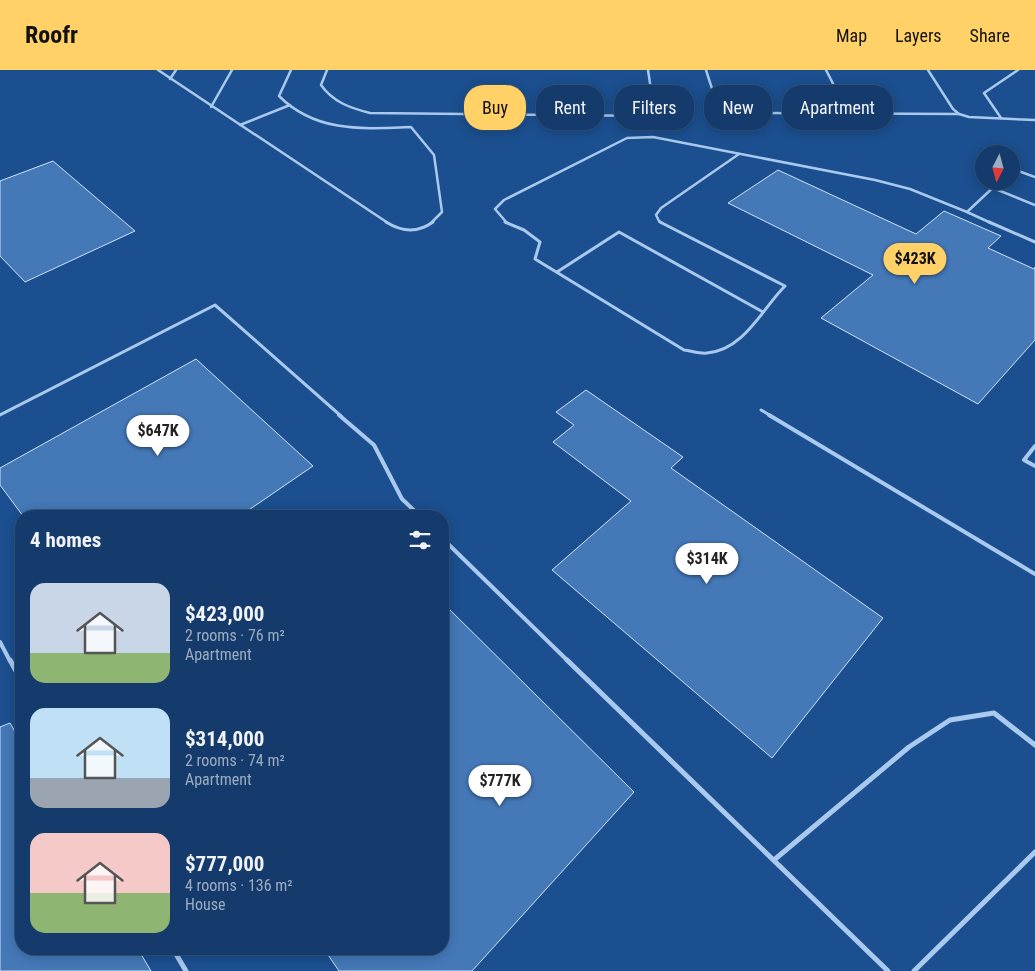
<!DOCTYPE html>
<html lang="en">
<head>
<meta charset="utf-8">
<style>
	body { margin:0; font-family:"Roboto Condensed",sans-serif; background:#1d4271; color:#f1f3f6; height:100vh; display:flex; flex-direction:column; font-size:19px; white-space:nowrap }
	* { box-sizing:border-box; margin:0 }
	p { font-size:16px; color:#9dadc1 }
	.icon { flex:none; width:28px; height:28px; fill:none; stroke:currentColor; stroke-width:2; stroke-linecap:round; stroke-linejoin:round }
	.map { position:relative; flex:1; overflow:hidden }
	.panel { position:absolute; left:15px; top:440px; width:434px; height:445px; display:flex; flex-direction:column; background:#143b6b; border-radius:20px; box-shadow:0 2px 12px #0003,0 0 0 1px #33557e }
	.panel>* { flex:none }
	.top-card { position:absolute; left:464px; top:15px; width:475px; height:45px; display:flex; gap:10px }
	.needle { width:32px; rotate:186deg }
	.buttons { position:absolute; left:975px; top:75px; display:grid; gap:10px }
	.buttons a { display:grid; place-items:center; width:45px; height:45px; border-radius:50%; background:#143b6b; box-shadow:0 2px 12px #0003,0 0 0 1px #33557e; font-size:25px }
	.price { position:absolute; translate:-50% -42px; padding:0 11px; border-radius:18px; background:#fff; color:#222; font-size:16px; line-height:32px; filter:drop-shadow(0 1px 2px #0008) }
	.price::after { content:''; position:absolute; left:50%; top:30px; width:15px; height:11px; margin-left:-8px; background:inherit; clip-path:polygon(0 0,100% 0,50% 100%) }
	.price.current { background:#ffd166; color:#111 }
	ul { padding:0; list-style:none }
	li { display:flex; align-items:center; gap:15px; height:125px; padding:0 15px }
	li span { display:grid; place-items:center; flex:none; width:140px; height:100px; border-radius:15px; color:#555 }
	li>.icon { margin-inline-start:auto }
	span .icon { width:60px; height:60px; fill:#fffc; stroke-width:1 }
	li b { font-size:21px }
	h2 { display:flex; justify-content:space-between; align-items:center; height:60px; padding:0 15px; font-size:21px }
	.tag { padding:0 18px; border-radius:20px; background:#143b6b; box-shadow:0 2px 12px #0003,0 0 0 1px #33557e; font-size:18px; line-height:45px }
	.tag.current { background:#ffd166; color:#111 }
	header { display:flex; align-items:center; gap:30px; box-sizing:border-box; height:70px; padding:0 25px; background:#ffd166; color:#111 }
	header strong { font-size:24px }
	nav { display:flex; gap:28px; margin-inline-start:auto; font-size:18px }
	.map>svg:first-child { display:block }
	.building { fill:#4478b7; stroke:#cfe3fa }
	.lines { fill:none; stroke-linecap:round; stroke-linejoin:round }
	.service-far3 { stroke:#a9c9ee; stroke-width:2.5 }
	.service-far2 { stroke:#a9c9ee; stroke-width:3 }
	.service-far1 { stroke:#a9c9ee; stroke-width:4 }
	.service { stroke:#a9c9ee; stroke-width:5 }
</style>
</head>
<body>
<header>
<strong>Roofr</strong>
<nav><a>Map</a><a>Layers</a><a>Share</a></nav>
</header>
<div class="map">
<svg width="1035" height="901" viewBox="0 0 1035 901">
	<rect width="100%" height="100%" fill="#1b4f8f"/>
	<!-- building -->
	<g class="building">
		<polygon points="53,91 135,161 25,212 0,186 0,111"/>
		<polygon points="778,100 916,164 944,141 1001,166 988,178 1034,199 1035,197 1035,270 978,334 821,248 873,205 728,133"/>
		<polygon points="196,289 313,396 240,446 23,446 0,415 0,398"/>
		<polygon points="586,320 683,387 671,398 883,548 772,688 552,500 631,431 553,372 574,355 556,342"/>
		<polygon points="446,536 634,722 472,901 339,901 324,879 442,879 442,538"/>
		<polygon points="10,653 21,672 21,879 138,879 151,901 0,901 0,657"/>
	</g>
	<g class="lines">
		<!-- service-far3 -->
		<g class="service-far3">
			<polyline points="158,0 388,153"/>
			<path d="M 291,0 L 279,26 C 316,63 363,59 411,57 L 434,85 L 442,142 L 431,153"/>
			<path d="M 327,0 L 321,15 C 333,32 350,38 370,43 L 655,46 L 648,0"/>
			<path d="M 706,0 C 717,35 716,37 753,43 L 959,44 L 969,47 L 1035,50"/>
			<polyline points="826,0 848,43"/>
			<polyline points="928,0 953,39 959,44"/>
			<polyline points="170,9 176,0"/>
			<polyline points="211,37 232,0"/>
			<polyline points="1001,48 984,23 1018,0"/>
			<polyline points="240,55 290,35"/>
			<polyline points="1011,100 1013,99 1035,107"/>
			<polyline points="993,118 1035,135"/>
			<polyline points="507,153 495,139 504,130 627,68 653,67 875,110 910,119 967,142"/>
			<polyline points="662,153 659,151 656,145 661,138 739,84"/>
			<polyline points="991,153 967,142 1000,111"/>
		</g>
		<!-- service-far2 -->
		<g class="service-far2">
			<path d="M 386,152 C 402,162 418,163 433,152"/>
			<path d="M 505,152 L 524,160 L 540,172 L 535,189 L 684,280 C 692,281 700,284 707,283 C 744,280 762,239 785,216 L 660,152"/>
			<polyline points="989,152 1035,172"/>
			<polyline points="557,202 619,162 763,242"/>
			<polyline points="761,340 771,346"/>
			<polyline points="0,345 215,235 341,346"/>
		</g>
		<!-- service-far1 -->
		<g class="service-far1">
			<polyline points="339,345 374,375 402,429 420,446"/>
			<polyline points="769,345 1035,504"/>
			<polyline points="1035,376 1024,390 1035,396"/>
			<polyline points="442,468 568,591"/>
			<polyline points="0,572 10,591"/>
		</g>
		<!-- service -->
		<g class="service">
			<polyline points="10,590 21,610"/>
			<polyline points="567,590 888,901"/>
			<polyline points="774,790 909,677 950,650 994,643 1035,675"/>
			<polyline points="173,879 186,901"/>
			<polyline points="914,901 1035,782"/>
		</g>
	</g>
</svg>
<div class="buttons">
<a><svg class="needle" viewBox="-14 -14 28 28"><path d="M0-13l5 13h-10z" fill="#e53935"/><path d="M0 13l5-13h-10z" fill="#9dadc1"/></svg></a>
</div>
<b class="price current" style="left:915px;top:215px">$423K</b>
<b class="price" style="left:158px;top:387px">$647K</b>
<b class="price" style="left:707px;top:515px">$314K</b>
<b class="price" style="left:500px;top:737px">$777K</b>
<div class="top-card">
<a class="tag current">Buy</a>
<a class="tag">Rent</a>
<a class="tag">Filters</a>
<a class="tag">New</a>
<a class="tag">Apartment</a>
</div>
<section class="panel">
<h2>4 homes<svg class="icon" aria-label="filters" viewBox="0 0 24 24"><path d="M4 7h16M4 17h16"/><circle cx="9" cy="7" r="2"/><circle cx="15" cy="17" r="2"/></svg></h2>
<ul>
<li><span style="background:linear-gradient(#c9d6e8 70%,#8fb573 0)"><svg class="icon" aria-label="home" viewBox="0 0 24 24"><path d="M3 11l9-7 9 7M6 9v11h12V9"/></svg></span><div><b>$423,000</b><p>2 rooms · 76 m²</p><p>Apartment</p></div></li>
<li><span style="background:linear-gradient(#bfe0f5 70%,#9aa5b1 0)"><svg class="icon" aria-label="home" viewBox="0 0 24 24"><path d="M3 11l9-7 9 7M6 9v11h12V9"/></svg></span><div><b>$314,000</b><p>2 rooms · 74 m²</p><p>Apartment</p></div></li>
<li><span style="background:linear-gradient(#f6c9c9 60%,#8fb573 0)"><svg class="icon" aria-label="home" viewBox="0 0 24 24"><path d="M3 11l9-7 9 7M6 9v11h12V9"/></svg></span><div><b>$777,000</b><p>4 rooms · 136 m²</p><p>House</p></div></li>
</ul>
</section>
</div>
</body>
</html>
